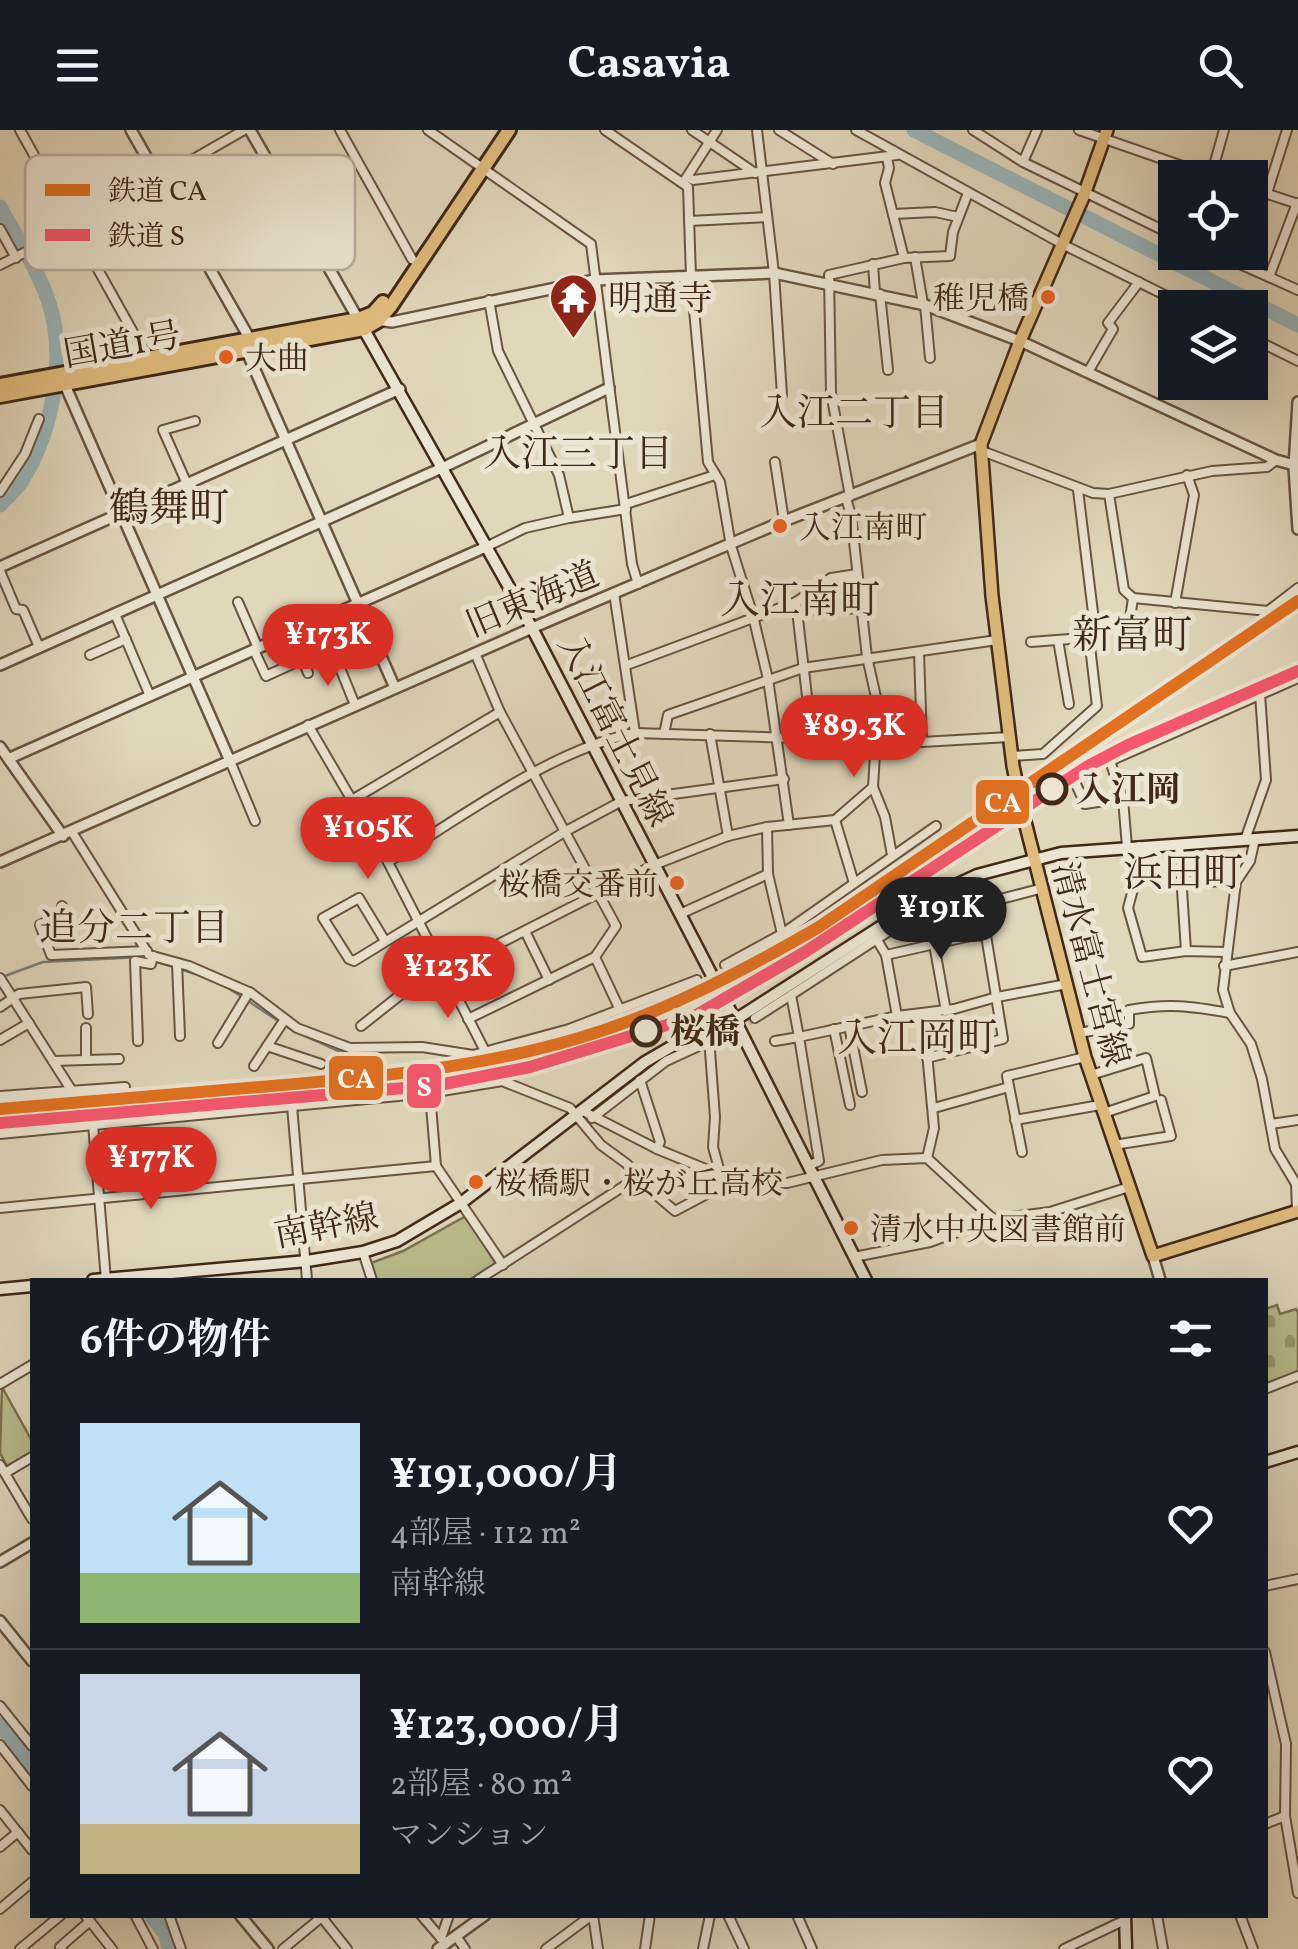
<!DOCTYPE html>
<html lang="ja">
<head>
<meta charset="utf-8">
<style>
	body { margin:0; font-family:Vollkorn,"Noto Serif JP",serif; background:#20242c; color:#f1f3f6; height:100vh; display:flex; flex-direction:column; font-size:38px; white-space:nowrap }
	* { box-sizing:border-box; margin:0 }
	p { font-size:32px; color:#9ea1a6 }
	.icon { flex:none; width:55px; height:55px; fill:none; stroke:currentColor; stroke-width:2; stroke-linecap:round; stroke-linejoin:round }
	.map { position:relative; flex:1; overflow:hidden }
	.side { position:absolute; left:30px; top:1148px; width:1238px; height:640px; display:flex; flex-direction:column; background:#171b24; border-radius:0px; box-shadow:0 10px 40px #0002 }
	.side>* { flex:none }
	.buttons { position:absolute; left:1158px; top:30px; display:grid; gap:20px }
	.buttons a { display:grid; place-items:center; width:110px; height:110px; border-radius:0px; background:#171b24; box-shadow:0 10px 40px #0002; font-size:50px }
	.price { position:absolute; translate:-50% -85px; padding:0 22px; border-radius:35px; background:#d93025; color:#fff; font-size:32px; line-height:65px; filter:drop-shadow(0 2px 5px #0008) }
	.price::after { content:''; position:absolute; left:50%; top:60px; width:30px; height:22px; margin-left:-15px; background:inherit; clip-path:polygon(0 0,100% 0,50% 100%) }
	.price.current { background:#222; color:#fff }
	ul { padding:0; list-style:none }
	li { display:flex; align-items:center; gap:30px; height:250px; padding:0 50px }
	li+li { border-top:2px solid #363941 }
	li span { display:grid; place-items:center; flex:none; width:280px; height:200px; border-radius:0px; color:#555 }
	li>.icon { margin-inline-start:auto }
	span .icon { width:120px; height:120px; fill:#fffc; stroke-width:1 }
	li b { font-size:42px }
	h2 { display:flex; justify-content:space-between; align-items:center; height:120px; padding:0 50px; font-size:42px }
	header { display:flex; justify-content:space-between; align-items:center; height:130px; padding:0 50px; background:#171b24; font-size:45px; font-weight:700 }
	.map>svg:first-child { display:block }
	.cemetery { fill:url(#cemetery-stones); stroke:#7e7252; stroke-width:2.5 }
	.green { fill:#babc8b; stroke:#7e7252; stroke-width:2.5 }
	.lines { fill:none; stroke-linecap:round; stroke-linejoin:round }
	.stream { stroke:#777e7b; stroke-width:2.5 }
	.river { stroke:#9bb6bc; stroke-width:15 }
	.minor-tunnel { stroke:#c1b49b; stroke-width:8; stroke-dasharray:8 4; stroke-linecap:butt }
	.minor-casing { stroke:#695442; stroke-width:12 }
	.tertiary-casing { stroke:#695442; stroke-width:14 }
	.secondary-casing { stroke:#412919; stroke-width:15 }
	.primary-casing { stroke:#412919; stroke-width:16 }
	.trunk-casing { stroke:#412919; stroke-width:18 }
	.minor { stroke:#ece5d3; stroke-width:8 }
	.tertiary { stroke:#ece5d3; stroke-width:9 }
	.secondary { stroke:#ece5d3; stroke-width:10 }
	.primary { stroke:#e0bc7e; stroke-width:11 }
	.trunk { stroke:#e0bc7e; stroke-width:12 }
	.rail-1-casing { stroke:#ece5d3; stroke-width:20 }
	.rail-2-casing { stroke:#ece5d3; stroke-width:20 }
	.rail-1 { stroke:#e27120; stroke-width:12 }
	.rail-2 { stroke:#f6576e; stroke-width:12 }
	.bus-dot { fill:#e96222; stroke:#ece5d3; stroke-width:4 }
	.stop-dot { fill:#ece5d3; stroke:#412919; stroke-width:5 }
	.labels { text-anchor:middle; stroke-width:10; stroke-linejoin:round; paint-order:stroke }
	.bus-label { font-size:32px; fill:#412919; stroke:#ece5d3; text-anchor:start }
	.poi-label { font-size:35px; fill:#412919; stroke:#ece5d3; text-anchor:start }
	.street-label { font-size:35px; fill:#412919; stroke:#ece5d3 }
	.stop-label { font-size:35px; font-weight:bold; fill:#412919; stroke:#ece5d3; text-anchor:start }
	.neighbourhood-label { font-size:38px; fill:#412919; stroke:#ece5d3 }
	.quarter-label { font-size:40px; fill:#412919; stroke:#ece5d3 }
	.key { fill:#ece5d3; stroke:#b9ad9b; stroke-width:2.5 }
	.key-label { font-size:28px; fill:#412919 }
	.line-badge { stroke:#ece5d3; stroke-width:4 }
	.badge-label { font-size:28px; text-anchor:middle; font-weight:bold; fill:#fff }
</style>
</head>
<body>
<header><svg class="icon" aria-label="menu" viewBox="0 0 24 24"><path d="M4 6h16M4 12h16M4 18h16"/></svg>Casavia<svg class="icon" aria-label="search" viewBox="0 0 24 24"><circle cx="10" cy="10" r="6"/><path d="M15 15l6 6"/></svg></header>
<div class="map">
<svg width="1298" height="1819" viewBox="0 0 1298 1819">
	<defs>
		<pattern id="cemetery-stones" width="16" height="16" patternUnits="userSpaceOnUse" patternTransform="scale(2.5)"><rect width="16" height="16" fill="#babc8b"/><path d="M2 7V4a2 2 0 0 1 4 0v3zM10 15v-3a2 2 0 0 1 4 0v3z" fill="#999971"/></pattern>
	</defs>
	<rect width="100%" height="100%" fill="#e1d7bb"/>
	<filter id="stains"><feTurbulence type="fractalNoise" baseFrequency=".002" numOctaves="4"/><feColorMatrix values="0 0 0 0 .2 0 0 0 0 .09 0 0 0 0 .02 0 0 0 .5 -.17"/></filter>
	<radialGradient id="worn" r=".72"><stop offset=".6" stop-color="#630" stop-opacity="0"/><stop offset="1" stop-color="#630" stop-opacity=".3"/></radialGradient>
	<!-- cemetery -->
	<polygon class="cemetery" points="1277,1175 1280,1184 1296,1179 1298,1183 1298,1241 1265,1256 1265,1179"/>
	<!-- green -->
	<g class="green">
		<polygon points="466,1086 496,1134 469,1150 376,1150 371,1133 403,1121"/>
		<polygon points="2,1257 32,1311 32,1322 7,1336 0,1323"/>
	</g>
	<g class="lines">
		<!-- stream -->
		<g class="stream">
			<polyline points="2,847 43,832 142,827 208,848"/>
			<polyline points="225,856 292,900 363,932"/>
		</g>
		<!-- river -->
		<g class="river">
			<polyline points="914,0 1298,195"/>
			<path d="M 0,77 C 17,108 38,139 49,173 C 67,228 52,304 21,352 C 16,360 7,367 0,375"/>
			<polyline points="0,1595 32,1636"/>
			<polyline points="151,1785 166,1805 169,1819"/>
		</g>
		<!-- minor-tunnel -->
		<polyline class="minor-tunnel" points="727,903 755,888"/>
		<defs>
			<g id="minor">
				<polyline points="20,0 148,229"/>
				<polyline points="340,0 412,129"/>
				<polyline points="428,0 591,114 632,434 638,454"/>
				<polyline points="605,0 688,57 691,147 708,332 720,352 731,416 753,486 768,549 789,695"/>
				<polyline points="692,0 755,43"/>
				<polyline points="757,0 774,143 782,265"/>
				<polyline points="779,0 833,34"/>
				<polyline points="856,0 1064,115 1191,178"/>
				<polyline points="973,0 1023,32 1175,106"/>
				<polyline points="1079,0 1217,48"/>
				<polyline points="887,27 889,38 885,53 904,128"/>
				<polyline points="1023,32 1037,0"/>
				<polyline points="1211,46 1224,0"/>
				<polyline points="687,47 693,50 897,25"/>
				<polyline points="685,50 717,0"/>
				<polyline points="1250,58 1298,74"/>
				<polyline points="1267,63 1287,0"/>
				<polyline points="893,84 935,82 958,87"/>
				<polyline points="689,91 767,87"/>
				<polyline points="0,99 16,128"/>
				<polyline points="1213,122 1298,160"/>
				<polyline points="915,127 923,174"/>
				<polyline points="873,134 875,163"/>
				<polyline points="0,135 75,97 244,0"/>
				<polyline points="1269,147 1297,73"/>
				<polyline points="880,164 888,240"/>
				<polyline points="489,170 498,221 559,345 569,388 626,379"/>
				<polyline points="925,175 930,228"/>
				<polyline points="1250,207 1298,231"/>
				<polyline points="1088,242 1113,199 1108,193 1139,152"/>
				<polyline points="982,321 1093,363 1109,364 1212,341 1267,337 1276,330"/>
				<polyline points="775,332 784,391"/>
				<polyline points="187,354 163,300 195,291"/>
				<polyline points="0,362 25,324 39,289"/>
				<polyline points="1109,364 1124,460 1133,468 1268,481 1298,458"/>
				<polyline points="850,366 831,263 829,145 904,128 950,126 953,102 968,63"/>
				<polyline points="626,374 715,345"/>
				<polyline points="488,416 525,398 569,388"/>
				<polyline points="0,441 16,479 23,480 39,517"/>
				<polyline points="614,463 635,603"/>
				<polyline points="238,472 258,518"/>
				<polyline points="796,472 812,609"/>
				<polyline points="1175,473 1194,365 1187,345"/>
				<polyline points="797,481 861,478"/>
				<polyline points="115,484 150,566"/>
				<polyline points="292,502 308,543"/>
				<polyline points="1128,502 1133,468"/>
				<polyline points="1058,510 1069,574"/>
				<polyline points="1031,512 1096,507 1078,360"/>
				<polyline points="254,520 266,546 303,529"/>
				<polyline points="919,522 922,612"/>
				<polyline points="90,525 126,509"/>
				<polyline points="336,528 355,575"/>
				<polyline points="627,535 796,472 831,448 857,444"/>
				<polyline points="308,595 388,732 486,923"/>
				<polyline points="664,604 668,585 803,538 997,510"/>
				<polyline points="710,604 728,706"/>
				<polyline points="1012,626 1043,624 1097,576 1089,508"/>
				<polyline points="230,631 255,691"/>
				<polyline points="1075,652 1085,674 1123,668"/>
				<polyline points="873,657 885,687 892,725"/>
				<polyline points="352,670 500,582"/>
				<polyline points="835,690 854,753"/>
				<polyline points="767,697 768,744 782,804"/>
				<polyline points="72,702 149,825 189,836 251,863 297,898 350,918 422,917 473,925 569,899 697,850"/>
				<polyline points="1255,709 1250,731 1236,752 1223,860 1230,883 1251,914 1262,949 1275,1019 1296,1054 1297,1079"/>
				<polyline points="1245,710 1266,650 1260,564"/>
				<polyline points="1179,714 1186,821"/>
				<polyline points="1139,716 1136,748 1128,778 1142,827 1186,821 1226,822"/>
				<polyline points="1127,717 1123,669 1110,631 1298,548"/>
				<path d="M 388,732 C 461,688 552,619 635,603 L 922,612 L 1009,607"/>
				<polyline points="1181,751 1236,752"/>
				<polyline points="62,776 65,783 40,795 51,825 147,821"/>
				<polyline points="966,778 1043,758"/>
				<polyline points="680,784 768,744"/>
				<polyline points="525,801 549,850"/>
				<polyline points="877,810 886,825 897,886"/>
				<polyline points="385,811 359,768 323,788 349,829 354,831 566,701 622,671 784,649"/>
				<polyline points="934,814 946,881"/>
				<polyline points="886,825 988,802"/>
				<polyline points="595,827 620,880"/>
				<polyline points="177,833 180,906"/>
				<polyline points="725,835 782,804 936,696"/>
				<polyline points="1224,836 1298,822"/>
				<polyline points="0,848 72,961"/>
				<polyline points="0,877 19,864 86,857 88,884"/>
				<polyline points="755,888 791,865"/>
				<polyline points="468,889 595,827 616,796 500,582 475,523"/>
				<polyline points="361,896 404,862 654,735 728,706 767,697 835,690 873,657 878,576 867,527 851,385 846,368"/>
				<polyline points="849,896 862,962"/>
				<polyline points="834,899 850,975"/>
				<path d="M 1079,903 L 1129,894 L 1129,880 C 1169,873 1190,876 1230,883"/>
				<polyline points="709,908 715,987 713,1017 721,1046"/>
				<polyline points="0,910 29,893"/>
				<polyline points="138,911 135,831 151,834 153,826"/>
				<polyline points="775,911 799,907 791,865 920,781 919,772"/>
				<polyline points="218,913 249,862"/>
				<polyline points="267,916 321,934"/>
				<polyline points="927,928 1003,909 981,775"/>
				<polyline points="86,930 86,898"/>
				<polyline points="53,931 119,929"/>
				<polyline points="254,936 285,889"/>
				<polyline points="1091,945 1146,928 1155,966 1104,983"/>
				<polyline points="640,950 660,1012 657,1019"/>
				<polyline points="430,963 436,1036 503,1135"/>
				<polyline points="0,966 125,957"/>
				<polyline points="292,976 307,1150"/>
				<polyline points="934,978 1009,957"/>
				<polyline points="583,981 657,1019 742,1054 787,1053 882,1030 927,1028 993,1089 1050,1082 1129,1057"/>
				<polyline points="592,988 666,931 727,903"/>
				<polyline points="1015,990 1100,975"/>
				<polyline points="93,994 106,1150"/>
				<polyline points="1271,994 1298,990"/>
				<polyline points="0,1004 430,963 502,951 570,978 601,1015 627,1034 642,1053"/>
				<polyline points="1114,1015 1171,1006 1161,970"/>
				<polyline points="1022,1022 1007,946 1085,927"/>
				<polyline points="927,1028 934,998 927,923 937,882"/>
				<polyline points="808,1036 819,1031 799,907 897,886 954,879 997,867 1067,854"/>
				<polyline points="0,1078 436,1036"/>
				<polyline points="363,1122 372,1150"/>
				<polyline points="854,1127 930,1112 993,1089"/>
				<polyline points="478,1150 624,1056 642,1053 675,1081 731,1051"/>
				<polyline points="0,1254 32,1235"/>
				<polyline points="1265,1259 1298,1246"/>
				<polyline points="0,1335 32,1389"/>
				<polyline points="5,1343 32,1327"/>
				<polyline points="1265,1456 1298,1449"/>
				<polyline points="1265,1522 1286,1614 1285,1686 1298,1763"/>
				<polyline points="0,1576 32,1616"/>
				<polyline points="0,1615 32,1656"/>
				<polyline points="0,1680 32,1720"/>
				<polyline points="1265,1694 1285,1686"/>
				<polyline points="0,1717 18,1702"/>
				<polyline points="0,1779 32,1752"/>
				<polyline points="85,1785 112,1819"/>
				<polyline points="135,1785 153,1819"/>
				<polyline points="169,1785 181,1819"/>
				<polyline points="320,1785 347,1819"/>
				<polyline points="421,1785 446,1814"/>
				<polyline points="593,1785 598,1819"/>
				<polyline points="728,1785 744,1819"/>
				<polyline points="797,1785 812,1819"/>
				<polyline points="1157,1785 1163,1819"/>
				<polyline points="1240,1785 1253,1819"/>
				<polyline points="456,1806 465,1819"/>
				<polyline points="441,1808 449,1785"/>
				<polyline points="20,1819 61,1785"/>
				<polyline points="62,1819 60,1817 90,1791"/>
				<polyline points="283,1819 324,1785"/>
				<polyline points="546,1819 592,1785"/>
				<polyline points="645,1819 650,1785"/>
				<polyline points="703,1819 710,1785"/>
				<polyline points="1064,1819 1125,1790"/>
			</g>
			<g id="tertiary">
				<polyline points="131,0 251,211"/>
				<polyline points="250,0 358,189"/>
				<polyline points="377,190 392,192 594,150 774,143 925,175 1020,211 1276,330 1298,336"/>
				<polyline points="247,222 395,558"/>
				<polyline points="65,255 230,631"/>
				<polyline points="1298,272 1294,337 1298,399"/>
				<polyline points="0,437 400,259"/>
				<polyline points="0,535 444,337 609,258"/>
				<polyline points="0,617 63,706"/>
				<polyline points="10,628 488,416"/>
				<polyline points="0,732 546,492 784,391 981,314"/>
				<polyline points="1153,1126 1160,1150"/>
				<polyline points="0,1432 32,1413"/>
				<polyline points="0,1491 32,1531"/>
				<polyline points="240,1785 268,1819"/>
				<polyline points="438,1819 485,1785"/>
			</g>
			<g id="secondary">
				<polyline points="362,196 532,498 735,890 866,1150"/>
				<polyline points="93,1150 307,1131 363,1122 397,1111 461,1073 645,932 681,911 735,890 919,772 977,745 1061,723 1298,706"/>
				<polyline points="0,1159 32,1156"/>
				<polyline points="1265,1332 1298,1322"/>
				<polyline points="1125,1785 1126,1819"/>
			</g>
			<polyline id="primary" points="1107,0 1084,65 1020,211 981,314 992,466 1013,636 1023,684 1085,927 1153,1126 1298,1081"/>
			<g id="trunk">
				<polyline points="0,255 358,189 373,183 383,172"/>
				<polyline points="0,266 364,199 378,191 391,176 509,0"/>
			</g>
		</defs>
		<!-- minor casing -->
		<use href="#minor" class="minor-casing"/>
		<!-- tertiary casing -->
		<use href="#tertiary" class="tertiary-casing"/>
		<!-- secondary casing -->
		<use href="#secondary" class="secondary-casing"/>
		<!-- primary casing -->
		<use href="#primary" class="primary-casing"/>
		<!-- trunk casing -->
		<use href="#trunk" class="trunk-casing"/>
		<!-- minor -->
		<use href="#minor" class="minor"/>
		<!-- tertiary -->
		<use href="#tertiary" class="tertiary"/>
		<!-- secondary -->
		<use href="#secondary" class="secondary"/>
		<!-- primary -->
		<use href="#primary" class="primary"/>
		<!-- trunk -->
		<use href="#trunk" class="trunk"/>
		<defs>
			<path id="rail-1" d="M 0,979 C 91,971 181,964 272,956 C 376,947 478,938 579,908 C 664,883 743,841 819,797 L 1298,471"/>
			<polyline id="rail-2" points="0,993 439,955 530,937 693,887 805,822 1088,636 1128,615 1298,541"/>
		</defs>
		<!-- rail-1 casing -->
		<use href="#rail-1" class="rail-1-casing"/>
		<!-- rail-2 casing -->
		<use href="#rail-2" class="rail-2-casing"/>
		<!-- rail-1 -->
		<use href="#rail-1" class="rail-1"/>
		<!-- rail-2 -->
		<use href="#rail-2" class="rail-2"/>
	</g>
	<!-- icons -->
	<defs>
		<symbol id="temple-pin" viewBox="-11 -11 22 30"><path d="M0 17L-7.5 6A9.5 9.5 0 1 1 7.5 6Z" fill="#8f2418" stroke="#ece5d3"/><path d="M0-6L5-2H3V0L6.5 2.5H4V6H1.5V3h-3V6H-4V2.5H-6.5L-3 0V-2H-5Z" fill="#fff"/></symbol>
	</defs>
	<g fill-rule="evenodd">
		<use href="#temple-pin" x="546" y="140" width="55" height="75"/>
	</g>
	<!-- markers -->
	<g class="bus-dot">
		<circle cx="1048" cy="167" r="9"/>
		<circle cx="226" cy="227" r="9"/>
		<circle cx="780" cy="396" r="9"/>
		<circle cx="677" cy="753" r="9"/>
		<circle cx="476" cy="1052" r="9"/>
		<circle cx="851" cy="1098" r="9"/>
	</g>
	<g class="stop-dot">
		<circle cx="1052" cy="659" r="14"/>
		<circle cx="646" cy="901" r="14"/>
	</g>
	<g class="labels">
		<!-- bus labels -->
		<g class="bus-label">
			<text x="1029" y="179" text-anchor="end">稚児橋</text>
			<text x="245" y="239">大曲</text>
			<text x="799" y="408">入江南町</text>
			<text x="658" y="765" text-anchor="end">桜橋交番前</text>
			<text x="495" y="1064">桜橋駅・桜が丘高校</text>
			<text x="870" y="1110">清水中央図書館前</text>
		</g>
		<!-- poi labels -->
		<g class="poi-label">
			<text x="608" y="180">明通寺</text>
		</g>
		<!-- street labels -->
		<g class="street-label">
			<text transform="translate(122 214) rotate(-10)" y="12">国道1号</text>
			<text transform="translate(532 469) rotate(-23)" y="12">旧東海道</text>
			<text transform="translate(616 600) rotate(63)" y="12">入江富士見線</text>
			<text transform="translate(1091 834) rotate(75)" y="12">清水富士宮線</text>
			<text transform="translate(326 1095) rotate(-11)" y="12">南幹線</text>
		</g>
		<!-- stop labels -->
		<g class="stop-label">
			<text x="1076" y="671">入江岡</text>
			<text x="670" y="913">桜橋</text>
		</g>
		<!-- neighbourhood labels -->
		<g class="neighbourhood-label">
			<text x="854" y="295">入江二丁目</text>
			<text x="578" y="336">入江三丁目</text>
			<text x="134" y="810">追分二丁目</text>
		</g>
		<!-- quarter labels -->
		<g class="quarter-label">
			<text x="169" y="391">鶴舞町</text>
			<text x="800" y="483">入江南町</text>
			<text x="1132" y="518">新富町</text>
			<text x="1183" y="756">浜田町</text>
			<text x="917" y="921">入江岡町</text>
		</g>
	</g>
	<!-- legend -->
	<rect x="25" y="25" width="330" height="115" rx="15" class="key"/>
	<rect x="45" y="54" width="45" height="12" fill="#e27120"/>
	<rect x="45" y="99" width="45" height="12" fill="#f6576e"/>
	<g class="key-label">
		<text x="108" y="70">鉄道 CA</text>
		<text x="108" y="115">鉄道 S</text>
	</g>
	<g class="line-badge">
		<rect x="974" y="648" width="57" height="48" rx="10" fill="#e27120"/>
		<rect x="327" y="924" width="58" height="48" rx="10" fill="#e27120"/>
		<rect x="405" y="932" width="38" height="48" rx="10" fill="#f6576e"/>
	</g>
	<g class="badge-label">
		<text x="1003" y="682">CA</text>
		<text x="356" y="958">CA</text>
		<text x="424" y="966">S</text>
	</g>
	<rect width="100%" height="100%" filter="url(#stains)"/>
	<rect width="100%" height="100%" fill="url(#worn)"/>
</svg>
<div class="buttons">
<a><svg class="icon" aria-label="locate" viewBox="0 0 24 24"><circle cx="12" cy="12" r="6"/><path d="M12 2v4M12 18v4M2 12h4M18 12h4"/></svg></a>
<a><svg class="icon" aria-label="layers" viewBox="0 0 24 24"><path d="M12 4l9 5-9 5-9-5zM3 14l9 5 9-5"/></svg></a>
</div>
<b class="price" style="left:328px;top:559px">¥173K</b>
<b class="price" style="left:854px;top:650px">¥89.3K</b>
<b class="price" style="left:368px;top:752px">¥105K</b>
<b class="price current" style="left:941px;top:832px">¥191K</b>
<b class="price" style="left:448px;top:891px">¥123K</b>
<b class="price" style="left:151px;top:1082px">¥177K</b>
<section class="side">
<h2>6件の物件<svg class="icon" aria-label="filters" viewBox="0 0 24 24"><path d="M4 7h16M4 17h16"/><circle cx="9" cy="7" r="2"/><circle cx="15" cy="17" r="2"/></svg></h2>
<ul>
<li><span style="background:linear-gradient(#bfe0f5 75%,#8fb573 0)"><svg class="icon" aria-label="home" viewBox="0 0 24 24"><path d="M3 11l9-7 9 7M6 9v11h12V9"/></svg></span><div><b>¥191,000/月</b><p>4部屋 · 112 m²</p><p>南幹線</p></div><svg class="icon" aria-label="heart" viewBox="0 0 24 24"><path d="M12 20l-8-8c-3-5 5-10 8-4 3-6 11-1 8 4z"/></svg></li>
<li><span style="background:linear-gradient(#c9d6e8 75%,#c2b280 0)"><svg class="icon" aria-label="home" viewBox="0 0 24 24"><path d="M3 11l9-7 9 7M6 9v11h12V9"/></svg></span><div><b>¥123,000/月</b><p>2部屋 · 80 m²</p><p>マンション</p></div><svg class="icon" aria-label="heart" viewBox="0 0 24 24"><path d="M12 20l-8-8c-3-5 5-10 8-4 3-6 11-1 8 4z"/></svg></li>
</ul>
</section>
</div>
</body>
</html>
